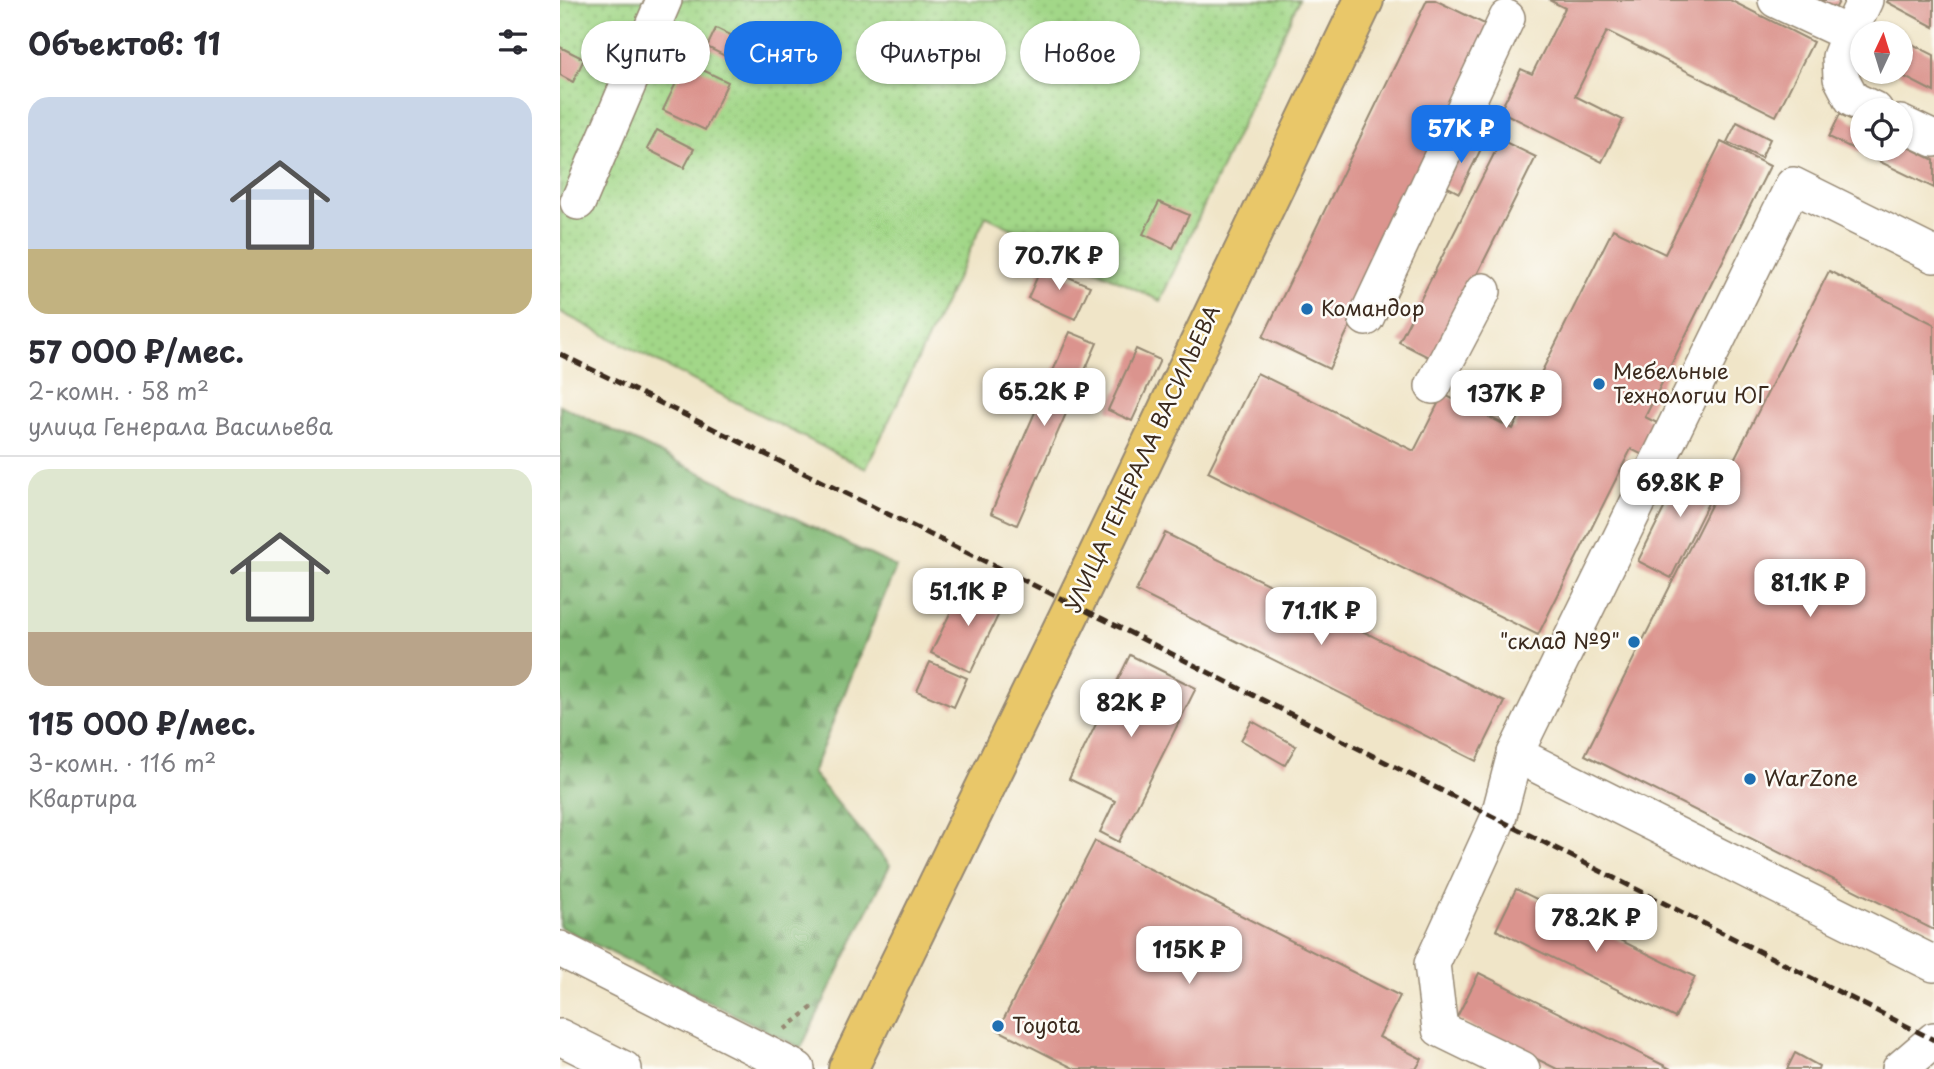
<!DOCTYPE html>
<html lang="ru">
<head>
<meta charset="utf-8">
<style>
	body { margin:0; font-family:"Playpen Sans",sans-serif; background:#f2f2f3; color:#2b2b33; height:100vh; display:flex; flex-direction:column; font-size:26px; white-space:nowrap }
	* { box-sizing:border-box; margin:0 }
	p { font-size:23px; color:#7c7c81 }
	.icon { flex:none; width:38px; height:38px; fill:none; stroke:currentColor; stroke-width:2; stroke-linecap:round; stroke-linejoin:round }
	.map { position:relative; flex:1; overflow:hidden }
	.drawer { display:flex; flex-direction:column; background:#fff; width:560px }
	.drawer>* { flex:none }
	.top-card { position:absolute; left:21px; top:21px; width:665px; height:63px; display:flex; gap:14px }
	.needle { width:46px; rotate:4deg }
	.tools { position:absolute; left:1290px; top:21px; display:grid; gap:14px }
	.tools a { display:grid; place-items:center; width:63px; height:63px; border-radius:50%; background:#fff; box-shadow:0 2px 5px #0004; font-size:35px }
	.price { position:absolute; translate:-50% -60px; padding:0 16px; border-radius:14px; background:#fff; color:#222; font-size:23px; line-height:46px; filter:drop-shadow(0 2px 4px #0008) }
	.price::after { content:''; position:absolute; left:50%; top:42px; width:21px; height:16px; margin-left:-10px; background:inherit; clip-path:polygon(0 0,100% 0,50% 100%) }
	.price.active { background:#1a73e8; color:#fff }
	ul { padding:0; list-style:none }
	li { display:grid; align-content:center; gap:14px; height:371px; padding:0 28px }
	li+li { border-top:2px solid #e1e1e2 }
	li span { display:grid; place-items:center; height:217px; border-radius:21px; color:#555 }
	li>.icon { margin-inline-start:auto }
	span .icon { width:126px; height:126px; fill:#fffc; stroke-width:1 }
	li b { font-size:30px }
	h2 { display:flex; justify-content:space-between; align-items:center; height:84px; padding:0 28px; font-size:30px }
	.tag { padding:0 24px; border-radius:32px; background:#fff; box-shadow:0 2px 5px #0004; font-size:24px; line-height:63px }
	.tag.active { background:#1a73e8; color:#fff }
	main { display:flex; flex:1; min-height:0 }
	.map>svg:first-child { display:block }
	.forest { fill:url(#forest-firs); stroke:#5e7149; stroke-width:2 }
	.garden { fill:url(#garden-dots); stroke:#6e8053; stroke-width:2 }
	.building { fill:#db948e }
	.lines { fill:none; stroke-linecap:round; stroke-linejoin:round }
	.minor-casing { stroke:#968873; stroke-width:38 }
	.major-casing { stroke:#968873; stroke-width:42 }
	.path { stroke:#968873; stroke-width:4.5; stroke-dasharray:5 5; stroke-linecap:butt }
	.minor { stroke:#fff; stroke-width:35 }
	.major { stroke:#e9c769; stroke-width:38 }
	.rail { stroke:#3b2a1e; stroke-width:5; stroke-dasharray:10 5; stroke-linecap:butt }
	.poi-dot { fill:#1f6fb2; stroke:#fdfcf7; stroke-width:2.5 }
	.labels { text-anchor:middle; stroke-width:5; stroke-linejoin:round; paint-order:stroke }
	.poi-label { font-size:21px; fill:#3b2a1e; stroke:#fdfcf7; text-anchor:start }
	.street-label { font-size:21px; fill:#3b2a1e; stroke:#fdfcf7 }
</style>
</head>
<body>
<main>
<section class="drawer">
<h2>Объектов: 11<svg class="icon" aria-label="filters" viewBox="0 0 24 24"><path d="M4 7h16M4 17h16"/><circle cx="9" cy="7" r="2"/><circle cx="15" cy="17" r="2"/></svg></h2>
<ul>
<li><span style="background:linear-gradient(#c9d6e8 70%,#c2b280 0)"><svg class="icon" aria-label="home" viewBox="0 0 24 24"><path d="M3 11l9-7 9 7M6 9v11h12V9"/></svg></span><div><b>57 000 ₽/мес.</b><p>2-комн. · 58 m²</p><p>улица Генерала Васильева</p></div></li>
<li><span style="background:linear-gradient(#dfe7d0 75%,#b9a48a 0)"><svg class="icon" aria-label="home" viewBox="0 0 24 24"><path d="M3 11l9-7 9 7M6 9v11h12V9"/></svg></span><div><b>115 000 ₽/мес.</b><p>3-комн. · 116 m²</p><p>Квартира</p></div></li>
</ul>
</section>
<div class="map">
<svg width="1374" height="1069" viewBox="0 0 1374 1069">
	<defs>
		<pattern id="forest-firs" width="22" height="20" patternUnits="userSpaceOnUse" patternTransform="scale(1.75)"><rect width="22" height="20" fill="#81b874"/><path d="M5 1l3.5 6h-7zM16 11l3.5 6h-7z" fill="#6b965f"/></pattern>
		<pattern id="garden-dots" width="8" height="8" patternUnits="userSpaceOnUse" patternTransform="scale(1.75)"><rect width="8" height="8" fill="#a2d788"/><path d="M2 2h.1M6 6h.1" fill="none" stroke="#8cb975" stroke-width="1.8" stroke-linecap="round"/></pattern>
	</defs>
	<rect width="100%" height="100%" fill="#fdfcf7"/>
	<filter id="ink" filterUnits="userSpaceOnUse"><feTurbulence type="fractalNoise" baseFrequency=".0143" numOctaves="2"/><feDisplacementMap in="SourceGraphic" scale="14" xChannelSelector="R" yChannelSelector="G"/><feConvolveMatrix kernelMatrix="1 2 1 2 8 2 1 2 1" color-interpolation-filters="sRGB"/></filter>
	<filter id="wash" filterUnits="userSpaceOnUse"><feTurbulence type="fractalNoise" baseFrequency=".00686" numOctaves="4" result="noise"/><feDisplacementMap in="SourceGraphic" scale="28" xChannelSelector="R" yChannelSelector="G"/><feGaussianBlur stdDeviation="1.57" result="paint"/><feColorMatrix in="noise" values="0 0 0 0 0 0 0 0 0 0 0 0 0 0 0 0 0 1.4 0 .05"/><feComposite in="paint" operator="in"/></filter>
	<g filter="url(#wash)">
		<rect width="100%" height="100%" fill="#f0e5c8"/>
		<!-- forest -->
		<polygon class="forest" points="0,405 336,567 252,773 330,865 241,1048 0,927"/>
		<!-- garden -->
		<polygon class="garden" points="0,0 739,0 600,301 426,216 306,469 0,312"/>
		<g id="blocks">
			<!-- building -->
			<g class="building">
				<polygon points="867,0 875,0 935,29 769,369 703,337"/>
				<polygon points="989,0 1170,0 1253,42 1216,116 1047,31 1015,96 1063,120 1042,162 940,111 961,69 972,74 1005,8"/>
				<polygon points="1257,0 1280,0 1275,9"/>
				<polygon points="1328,0 1374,0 1374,27 1327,2"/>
				<polygon points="156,28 185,42 175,61 147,47"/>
				<polygon points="1340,38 1374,55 1374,92 1335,72 1340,72"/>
				<polygon points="0,47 24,59 13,82 0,75"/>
				<polygon points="126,62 168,82 145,130 103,110"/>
				<polygon points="1280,114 1302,125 1302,149 1340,149 1340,143 1374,160 1374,188 1269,137"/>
				<polygon points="1177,122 1210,139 1201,158 1167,142"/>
				<polygon points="97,130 134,149 124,168 87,149"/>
				<polygon points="903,137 922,147 899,193 880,183"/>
				<polygon points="941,140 976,157 874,360 839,342"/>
				<polygon points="1161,142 1210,166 1085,417 1107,428 1091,459 1071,449 978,635 648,472 697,373 854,451 883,394 953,429 1053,229 1105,254"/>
				<polygon points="599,202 629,215 613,248 583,234"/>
				<polygon points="482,266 530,286 515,319 468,298"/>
				<polygon points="1269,271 1374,324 1374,930 1025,755"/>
				<polygon points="510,332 537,343 457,525 431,513"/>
				<polygon points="576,349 600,360 572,421 548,410"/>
				<polygon points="1128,460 1161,477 1111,578 1078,561"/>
				<polygon points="605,533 945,702 916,761 576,591"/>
				<polygon points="404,584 444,603 411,672 371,653"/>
				<polygon points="570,655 636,688 559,842 540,832 555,801 509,779"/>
				<polygon points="370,662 407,678 394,707 357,691"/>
				<polygon points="692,721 736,746 725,765 681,740"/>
				<polygon points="535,841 840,996 819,1037 862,1059 856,1069 515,1069 438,1030"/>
				<polygon points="956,889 1135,977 1115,1018 936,930"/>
				<polygon points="919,973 1111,1069 997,1069 896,1019"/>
				<polygon points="1235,1053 1259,1066 1258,1069 1227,1069"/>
			</g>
		</g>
	</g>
	<g filter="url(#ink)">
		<use href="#blocks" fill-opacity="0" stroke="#968873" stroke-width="2"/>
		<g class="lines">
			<defs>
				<g id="minor">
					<polyline points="1216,0 1289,34 1305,0"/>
					<polyline points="1289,34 1280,57 1281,78 1292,99 1315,110"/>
					<polyline points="1340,123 1374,139"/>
					<polyline points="18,202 104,0"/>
					<polyline points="806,318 947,18"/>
					<polyline points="873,386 923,291"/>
					<polyline points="955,754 1374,964"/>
					<polyline points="0,949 237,1069"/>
					<polyline points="0,1037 64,1069"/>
					<polyline points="962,1069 880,1029 872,964 938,819 955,754 1233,185 1374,255"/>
					<polyline points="1340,1069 1374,1040"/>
				</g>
				<polyline id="major" points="288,1069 514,605 804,0"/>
			</defs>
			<!-- minor casing -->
			<use href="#minor" class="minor-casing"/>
			<!-- major casing -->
			<use href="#major" class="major-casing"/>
			<!-- path -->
			<polyline class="path" points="225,1029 254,1006"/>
			<!-- minor -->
			<use href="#minor" class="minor"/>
			<!-- major -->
			<use href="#major" class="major"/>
			<!-- rail -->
			<polyline class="rail" points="0,354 543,619 1374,1040"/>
		</g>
	</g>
	<!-- markers -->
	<g class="poi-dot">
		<circle cx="747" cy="309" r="7"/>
		<circle cx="1039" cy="384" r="7"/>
		<circle cx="1074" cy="642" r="7"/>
		<circle cx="1190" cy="779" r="7"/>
		<circle cx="438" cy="1026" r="7"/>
	</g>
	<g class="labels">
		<!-- poi labels -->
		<g class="poi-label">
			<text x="761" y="316">Командор</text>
			<text x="1053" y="379">Мебельные<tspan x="1053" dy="24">Технологии ЮГ</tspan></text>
			<text x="1060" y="649" text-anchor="end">"склад №9"</text>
			<text x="1204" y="786">WarZone</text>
			<text x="452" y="1033">Toyota</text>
		</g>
		<!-- street labels -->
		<g class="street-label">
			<text transform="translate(583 459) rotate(-65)" y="7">УЛИЦА ГЕНЕРАЛА ВАСИЛЬЕВА</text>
		</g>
	</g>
</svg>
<div class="tools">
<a><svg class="needle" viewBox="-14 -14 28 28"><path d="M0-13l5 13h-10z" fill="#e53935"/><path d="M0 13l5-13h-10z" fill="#7c7c81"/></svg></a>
<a><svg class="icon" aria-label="locate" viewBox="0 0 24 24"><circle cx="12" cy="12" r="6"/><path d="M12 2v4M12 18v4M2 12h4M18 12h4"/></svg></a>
</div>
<b class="price active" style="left:901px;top:165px">57K ₽</b>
<b class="price" style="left:499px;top:292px">70.7K ₽</b>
<b class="price" style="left:484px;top:428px">65.2K ₽</b>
<b class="price" style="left:946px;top:430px">137K ₽</b>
<b class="price" style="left:1120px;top:519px">69.8K ₽</b>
<b class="price" style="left:1250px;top:619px">81.1K ₽</b>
<b class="price" style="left:408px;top:628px">51.1K ₽</b>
<b class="price" style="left:761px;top:647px">71.1K ₽</b>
<b class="price" style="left:571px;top:739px">82K ₽</b>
<b class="price" style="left:1036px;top:954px">78.2K ₽</b>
<b class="price" style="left:629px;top:986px">115K ₽</b>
<div class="top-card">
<a class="tag">Купить</a>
<a class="tag active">Снять</a>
<a class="tag">Фильтры</a>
<a class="tag">Новое</a>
</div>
</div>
</main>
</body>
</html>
